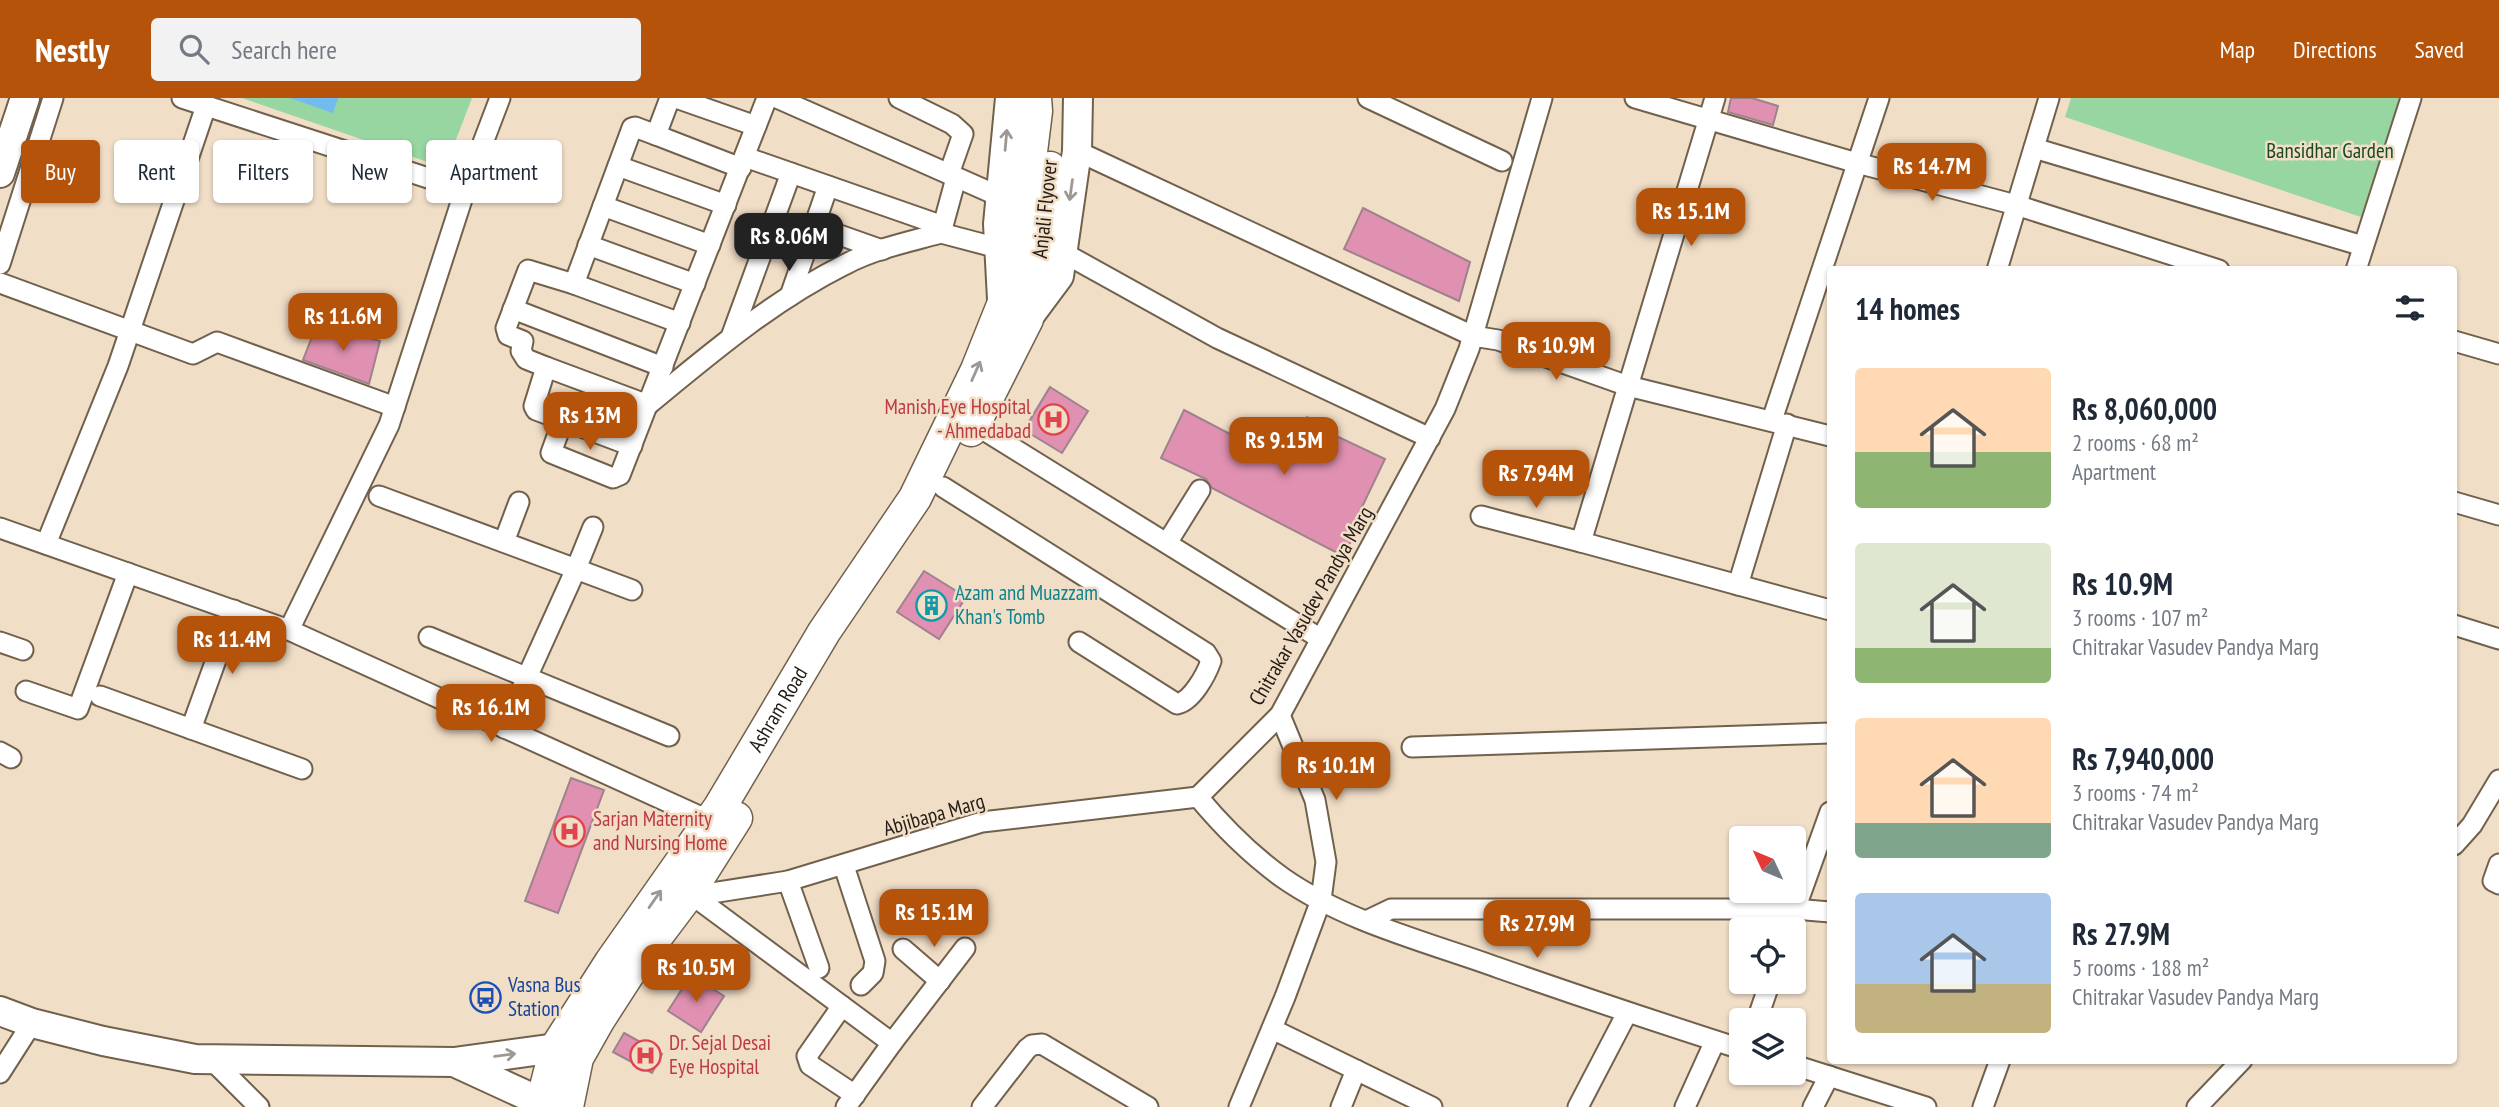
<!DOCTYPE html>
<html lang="en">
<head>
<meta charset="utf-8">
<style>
	body { margin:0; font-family:"PT Sans Narrow",sans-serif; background:#f2f2f3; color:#1f2937; height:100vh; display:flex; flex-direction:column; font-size:26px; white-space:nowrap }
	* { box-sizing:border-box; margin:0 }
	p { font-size:23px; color:#747a83 }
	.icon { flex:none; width:38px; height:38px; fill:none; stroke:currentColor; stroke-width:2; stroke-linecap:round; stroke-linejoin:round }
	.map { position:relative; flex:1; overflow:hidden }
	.side { position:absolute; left:1827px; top:168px; width:630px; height:798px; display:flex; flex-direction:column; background:#fff; border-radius:7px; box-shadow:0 2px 5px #0004 }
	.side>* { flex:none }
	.guide { position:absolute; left:21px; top:42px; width:665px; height:63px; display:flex; gap:14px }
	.needle { width:46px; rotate:314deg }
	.fabs { position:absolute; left:1729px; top:728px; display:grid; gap:14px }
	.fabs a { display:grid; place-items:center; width:77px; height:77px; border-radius:7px; background:#fff; box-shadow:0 2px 5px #0004; font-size:35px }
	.price { position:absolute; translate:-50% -60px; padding:0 16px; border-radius:14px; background:#b45309; color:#fff; font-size:23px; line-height:46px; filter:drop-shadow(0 2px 4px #0008) }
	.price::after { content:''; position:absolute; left:50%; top:42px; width:21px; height:16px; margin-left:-10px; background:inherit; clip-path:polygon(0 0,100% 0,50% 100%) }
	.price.on { background:#222; color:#fff }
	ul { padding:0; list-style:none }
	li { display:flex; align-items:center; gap:21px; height:175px; padding:0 28px }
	li span { display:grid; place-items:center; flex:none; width:196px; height:140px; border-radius:7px; color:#555 }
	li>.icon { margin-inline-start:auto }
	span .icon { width:84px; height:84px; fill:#fffc; stroke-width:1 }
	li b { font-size:30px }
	h2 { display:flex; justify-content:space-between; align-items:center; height:84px; padding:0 28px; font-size:30px }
	.tag { padding:0 24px; border-radius:7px; background:#fff; box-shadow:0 2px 5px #0004; font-size:24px; line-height:63px }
	.tag.on { background:#b45309; color:#fff }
	header { display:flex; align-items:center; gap:42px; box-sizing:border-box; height:98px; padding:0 35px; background:#b45309; color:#fff }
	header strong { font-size:33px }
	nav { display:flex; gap:38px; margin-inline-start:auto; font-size:24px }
	.search { width:490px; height:63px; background:#f2f2f3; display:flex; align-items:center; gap:18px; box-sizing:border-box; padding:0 24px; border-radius:7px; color:#747a83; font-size:26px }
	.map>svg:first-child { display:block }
	.green { fill:#97d6a0 }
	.water { fill:#73bbef }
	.building { fill:#e090b0; stroke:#9e828d; stroke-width:2 }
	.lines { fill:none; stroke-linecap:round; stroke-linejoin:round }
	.street-casing { stroke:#71614c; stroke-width:23 }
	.secondary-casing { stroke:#71614c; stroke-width:32 }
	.primary-casing { stroke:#71614c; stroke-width:35 }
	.street { stroke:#fff; stroke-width:19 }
	.secondary { stroke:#fff; stroke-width:28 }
	.primary { stroke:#fff; stroke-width:32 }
	.oneway { stroke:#9c9995 }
	.labels { text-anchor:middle; stroke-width:5; stroke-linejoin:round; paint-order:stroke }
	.park-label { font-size:21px; fill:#194924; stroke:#f1dec7 }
	.street-label { font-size:21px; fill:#231c14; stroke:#f1dec7 }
	.health-label { font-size:21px; fill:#be3a42; stroke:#f1dec7; text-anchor:start }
	.culture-label { font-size:21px; fill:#0d838f; stroke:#f1dec7; text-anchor:start }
	.transit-label { font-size:21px; fill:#164399; stroke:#f1dec7; text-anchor:start }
</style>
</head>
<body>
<header>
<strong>Nestly</strong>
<div class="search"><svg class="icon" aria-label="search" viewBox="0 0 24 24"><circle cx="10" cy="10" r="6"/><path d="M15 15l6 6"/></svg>Search here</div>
<nav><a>Map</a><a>Directions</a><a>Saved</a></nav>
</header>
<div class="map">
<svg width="2499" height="1009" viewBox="0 0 2499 1009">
	<rect width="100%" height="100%" fill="#f1dec7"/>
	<!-- green -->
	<g class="green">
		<polygon points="242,0 472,0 445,70"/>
		<polygon points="2071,0 2404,0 2364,120 2065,19"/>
	</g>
	<!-- water -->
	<polygon class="water" points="290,0 338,0 333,15"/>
	<!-- building -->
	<g class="building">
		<polygon points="1731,0 1752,0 1778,8 1773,27 1728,14"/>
		<polygon points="1363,110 1470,164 1459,203 1344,151"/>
		<polygon points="317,226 380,243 369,286 303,262"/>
		<polygon points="1050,289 1088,313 1062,355 1024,332"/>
		<polygon points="1184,312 1282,363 1285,358 1287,359 1307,319 1335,334 1334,337 1385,361 1351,432 1356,434 1343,458 1212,390 1206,381 1161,360"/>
		<polygon points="924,473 966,499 939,541 897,514"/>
		<polygon points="571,680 604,692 558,815 525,803"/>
		<polygon points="691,877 724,898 701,934 668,913"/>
		<polygon points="624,935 662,956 652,975 613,954"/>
	</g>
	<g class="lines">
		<defs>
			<g id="street">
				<polyline points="182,0 465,92"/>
				<polyline points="670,0 656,37 635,29 632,30 574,186 528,172 506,230 508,237 523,243 521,253 526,261 546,269 534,308 536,312 563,322 551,355 613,380 620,377 767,0"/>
				<polyline points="676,0 756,28"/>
				<polyline points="777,0 1001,99"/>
				<polyline points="899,0 952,26 963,36 949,76"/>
				<polyline points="1368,0 1502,63"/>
				<polyline points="1635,0 1857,65 2016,107 2219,172"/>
				<polyline points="1715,0 1581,444 1830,512"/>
				<polyline points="656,37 741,70"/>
				<polyline points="2034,50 2363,148"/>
				<polyline points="1077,53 1473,238 1498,242 1628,288 1830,338"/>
				<polyline points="745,59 943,128"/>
				<polyline points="618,68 726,107"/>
				<polyline points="603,108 710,147"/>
				<polyline points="814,128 882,152"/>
				<polyline points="941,135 998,150"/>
				<polyline points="588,147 695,186"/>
				<polyline points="1062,154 1217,240 1430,340"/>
				<polyline points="0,166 53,0"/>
				<polyline points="1997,172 2049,0"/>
				<polyline points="2356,172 2411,0"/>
				<polyline points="0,185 193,256 217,244 395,309"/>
				<polyline points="574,186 680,225"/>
				<polyline points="790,198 828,88"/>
				<polyline points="513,211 663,269"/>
				<polyline points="731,239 791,75"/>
				<polyline points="2454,243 2499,256"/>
				<polyline points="546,269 648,307"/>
				<path d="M 649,306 C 711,255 772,203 844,167 C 874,151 908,144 941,135 L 956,80"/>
				<polyline points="563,322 632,348"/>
				<polyline points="1772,322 1879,0"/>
				<polyline points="974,326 1321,541"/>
				<path d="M 943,389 L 1206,555 L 1211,563 C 1206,577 1192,603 1177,606 L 1079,544"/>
				<polyline points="379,398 576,471 504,630"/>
				<polyline points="2454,404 2499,417"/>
				<polyline points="1481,418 1581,444"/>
				<polyline points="593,429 576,471 632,492"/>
				<polyline points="0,430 289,532 710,723"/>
				<polyline points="504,444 519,404"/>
				<polyline points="1167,445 1200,392"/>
				<polyline points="46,446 118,268 206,8"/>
				<polyline points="1738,487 1787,326"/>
				<polyline points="2454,527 2499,541"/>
				<polyline points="289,532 389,327 465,92 500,0"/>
				<polyline points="429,539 669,638"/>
				<polyline points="0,544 23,552"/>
				<polyline points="26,593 78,611 128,475"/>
				<polyline points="100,598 302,671"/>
				<polyline points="191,631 234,512"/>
				<polyline points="1412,649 1830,635"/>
				<polyline points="0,654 11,660"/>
				<polyline points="1198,699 1280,617 1445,311 1469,251 1542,0"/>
				<path d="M 1198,699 C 1223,729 1251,757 1283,780 C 1346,824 1427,844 1499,870 C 1579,898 1660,925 1741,951"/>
				<polyline points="2454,747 2472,727 2499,682"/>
				<polyline points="2499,766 2493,783 2499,786"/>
				<polyline points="844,768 875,863 873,875 861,887"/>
				<polyline points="788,783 819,870"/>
				<polyline points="686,799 788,783 982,724 1198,699"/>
				<polyline points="695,799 892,945 965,850"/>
				<polyline points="1366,823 1391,811 1794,811 1830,814"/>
				<polyline points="1788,831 1830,714"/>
				<polyline points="903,851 940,883"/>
				<polyline points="842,908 807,958 810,967 855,997"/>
				<polyline points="1757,922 1770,884"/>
				<polyline points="1272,931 1432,1009"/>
				<polyline points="211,961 259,1009"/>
				<polyline points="1794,967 1926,1009"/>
				<polyline points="0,975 32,925"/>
				<polyline points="846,1009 892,945"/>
				<polyline points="982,1009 1027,951 1032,947 1042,946 1148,1009"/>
				<polyline points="1239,1009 1285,899 1321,802 1326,764 1315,702 1280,617"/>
				<polyline points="1341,1009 1356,972"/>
				<polyline points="1578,1009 1627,915"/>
				<polyline points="1685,1009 1715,943"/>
				<polyline points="1813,1009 1829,978"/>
				<polyline points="1983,1009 2000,962"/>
				<polyline points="2197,1009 2242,962"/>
			</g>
			<g id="secondary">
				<polyline points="0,75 25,0"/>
				<polyline points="1002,201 998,126 1010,0"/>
				<polyline points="1030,217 1059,178 1077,53 1078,0"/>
				<polyline points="0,913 32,925 103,943 195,961 454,964 556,950 576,959"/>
				<polyline points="454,964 541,1004 561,1009"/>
			</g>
			<g id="primary">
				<polyline points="971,332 1027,221 1041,163 1050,70"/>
				<path id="s1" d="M 541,1009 L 556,950 L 611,864 L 720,709 L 824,534 L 915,400 L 977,272 L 1003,207 L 1019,151 L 1036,13 L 1035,0"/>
				<polyline points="567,1009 577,960 599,921 628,876 686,799 736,720"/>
			</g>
		</defs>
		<!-- street casing -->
		<use href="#street" class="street-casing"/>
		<!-- secondary casing -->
		<use href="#secondary" class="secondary-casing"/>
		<!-- primary casing -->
		<use href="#primary" class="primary-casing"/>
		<!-- street -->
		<use href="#street" class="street"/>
		<!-- secondary -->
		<use href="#secondary" class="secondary"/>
		<!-- primary -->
		<use href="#primary" class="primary"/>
	</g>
	<!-- one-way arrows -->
	<defs><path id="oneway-shaft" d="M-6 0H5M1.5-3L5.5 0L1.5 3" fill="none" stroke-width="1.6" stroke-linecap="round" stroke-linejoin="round" transform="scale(1.75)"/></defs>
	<g class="oneway">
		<use href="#oneway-shaft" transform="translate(1006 42) rotate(-85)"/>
		<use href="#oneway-shaft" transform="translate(1071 92) rotate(98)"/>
		<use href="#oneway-shaft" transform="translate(976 273) rotate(-66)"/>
		<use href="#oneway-shaft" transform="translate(655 801) rotate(-55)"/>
		<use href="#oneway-shaft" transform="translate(505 957) rotate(-8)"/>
	</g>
	<!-- icons -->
	<defs>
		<symbol id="hospital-ring" viewBox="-11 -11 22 22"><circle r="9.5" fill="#f1dec7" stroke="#e0444e" stroke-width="1.5"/><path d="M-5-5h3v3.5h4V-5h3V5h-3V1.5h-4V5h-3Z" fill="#e0444e"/></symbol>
		<symbol id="building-ring" viewBox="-11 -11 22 22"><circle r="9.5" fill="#f1dec7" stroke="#0f9aa8" stroke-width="1.5"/><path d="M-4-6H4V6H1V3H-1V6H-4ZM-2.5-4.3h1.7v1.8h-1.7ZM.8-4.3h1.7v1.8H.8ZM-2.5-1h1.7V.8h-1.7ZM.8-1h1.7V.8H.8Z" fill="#0f9aa8"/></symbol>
		<symbol id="bus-ring" viewBox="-11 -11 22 22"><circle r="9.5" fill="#f1dec7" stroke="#1a4fb4" stroke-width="1.5"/><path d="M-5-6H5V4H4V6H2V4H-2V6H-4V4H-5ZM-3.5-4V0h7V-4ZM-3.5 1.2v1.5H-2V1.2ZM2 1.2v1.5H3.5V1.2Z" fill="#1a4fb4"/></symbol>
	</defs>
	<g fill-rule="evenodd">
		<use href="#hospital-ring" x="1036" y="304" width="35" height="35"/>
		<use href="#building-ring" x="914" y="490" width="35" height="35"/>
		<use href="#hospital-ring" x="552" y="716" width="35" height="35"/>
		<use href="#bus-ring" x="468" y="882" width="35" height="35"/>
		<use href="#hospital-ring" x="628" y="940" width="35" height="35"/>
	</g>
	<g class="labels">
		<!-- park labels -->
		<g class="park-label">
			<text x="2330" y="60">Bansidhar Garden</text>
		</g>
		<!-- street labels -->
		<g class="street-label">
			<text transform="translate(1045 111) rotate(-84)" y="7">Anjali Flyover</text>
			<text transform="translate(1311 508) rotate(-60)" y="7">Chitrakar Vasudev Pandya Marg</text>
			<text dy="7" stroke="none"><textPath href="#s1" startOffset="466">Ashram Road</textPath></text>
			<text transform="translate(934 717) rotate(-16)" y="7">Abjibapa Marg</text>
		</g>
		<!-- health labels -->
		<g class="health-label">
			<text x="1031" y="316" text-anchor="end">Manish Eye Hospital<tspan x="1031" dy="24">- Ahmedabad</tspan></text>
			<text x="593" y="728">Sarjan Maternity<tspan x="593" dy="24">and Nursing Home</tspan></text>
			<text x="669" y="952">Dr. Sejal Desai<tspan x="669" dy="24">Eye Hospital</tspan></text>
		</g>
		<!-- culture labels -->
		<g class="culture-label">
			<text x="955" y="502">Azam and Muazzam<tspan x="955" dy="24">Khan's Tomb</tspan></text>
		</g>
		<!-- transit labels -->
		<g class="transit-label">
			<text x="508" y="894">Vasna Bus<tspan x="508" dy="24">Station</tspan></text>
		</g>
	</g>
</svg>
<div class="fabs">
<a><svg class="needle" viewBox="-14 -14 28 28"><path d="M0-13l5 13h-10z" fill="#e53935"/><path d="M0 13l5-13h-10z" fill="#747a83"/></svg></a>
<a><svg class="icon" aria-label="locate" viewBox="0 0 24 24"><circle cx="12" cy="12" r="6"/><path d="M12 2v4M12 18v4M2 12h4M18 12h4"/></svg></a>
<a><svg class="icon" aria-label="layers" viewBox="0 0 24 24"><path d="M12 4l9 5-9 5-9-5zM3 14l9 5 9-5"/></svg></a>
</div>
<b class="price" style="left:1932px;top:105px">Rs 14.7M</b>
<b class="price" style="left:1691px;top:150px">Rs 15.1M</b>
<b class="price on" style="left:789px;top:175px">Rs 8.06M</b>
<b class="price" style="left:343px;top:255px">Rs 11.6M</b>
<b class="price" style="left:1556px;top:284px">Rs 10.9M</b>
<b class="price" style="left:590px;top:354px">Rs 13M</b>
<b class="price" style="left:1284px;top:379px">Rs 9.15M</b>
<b class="price" style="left:1536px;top:412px">Rs 7.94M</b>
<b class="price" style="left:232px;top:578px">Rs 11.4M</b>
<b class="price" style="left:491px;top:646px">Rs 16.1M</b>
<b class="price" style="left:1336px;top:704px">Rs 10.1M</b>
<b class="price" style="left:934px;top:851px">Rs 15.1M</b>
<b class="price" style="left:1537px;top:862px">Rs 27.9M</b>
<b class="price" style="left:696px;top:906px">Rs 10.5M</b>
<div class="guide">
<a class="tag on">Buy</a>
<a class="tag">Rent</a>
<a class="tag">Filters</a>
<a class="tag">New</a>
<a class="tag">Apartment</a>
</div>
<section class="side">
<h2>14 homes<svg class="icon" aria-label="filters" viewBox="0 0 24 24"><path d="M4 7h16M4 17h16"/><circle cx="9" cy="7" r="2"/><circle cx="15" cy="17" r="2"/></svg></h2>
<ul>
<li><span style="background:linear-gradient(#ffd9b3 60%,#8fb573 0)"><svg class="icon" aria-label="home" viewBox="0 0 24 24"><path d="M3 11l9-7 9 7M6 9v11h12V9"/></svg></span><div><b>Rs 8,060,000</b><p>2 rooms · 68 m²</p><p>Apartment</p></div></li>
<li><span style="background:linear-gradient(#dfe7d0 75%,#8fb573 0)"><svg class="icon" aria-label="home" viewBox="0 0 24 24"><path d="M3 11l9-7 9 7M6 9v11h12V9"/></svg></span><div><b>Rs 10.9M</b><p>3 rooms · 107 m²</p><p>Chitrakar Vasudev Pandya Marg</p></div></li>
<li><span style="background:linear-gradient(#ffd9b3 75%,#7fa58c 0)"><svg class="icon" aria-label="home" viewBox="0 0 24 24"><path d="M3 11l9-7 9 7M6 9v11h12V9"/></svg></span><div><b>Rs 7,940,000</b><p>3 rooms · 74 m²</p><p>Chitrakar Vasudev Pandya Marg</p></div></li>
<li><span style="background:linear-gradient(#a9c7e8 65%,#c2b280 0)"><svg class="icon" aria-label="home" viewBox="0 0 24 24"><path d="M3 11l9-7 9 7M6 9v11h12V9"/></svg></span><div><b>Rs 27.9M</b><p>5 rooms · 188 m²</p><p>Chitrakar Vasudev Pandya Marg</p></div></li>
</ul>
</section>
</div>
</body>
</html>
